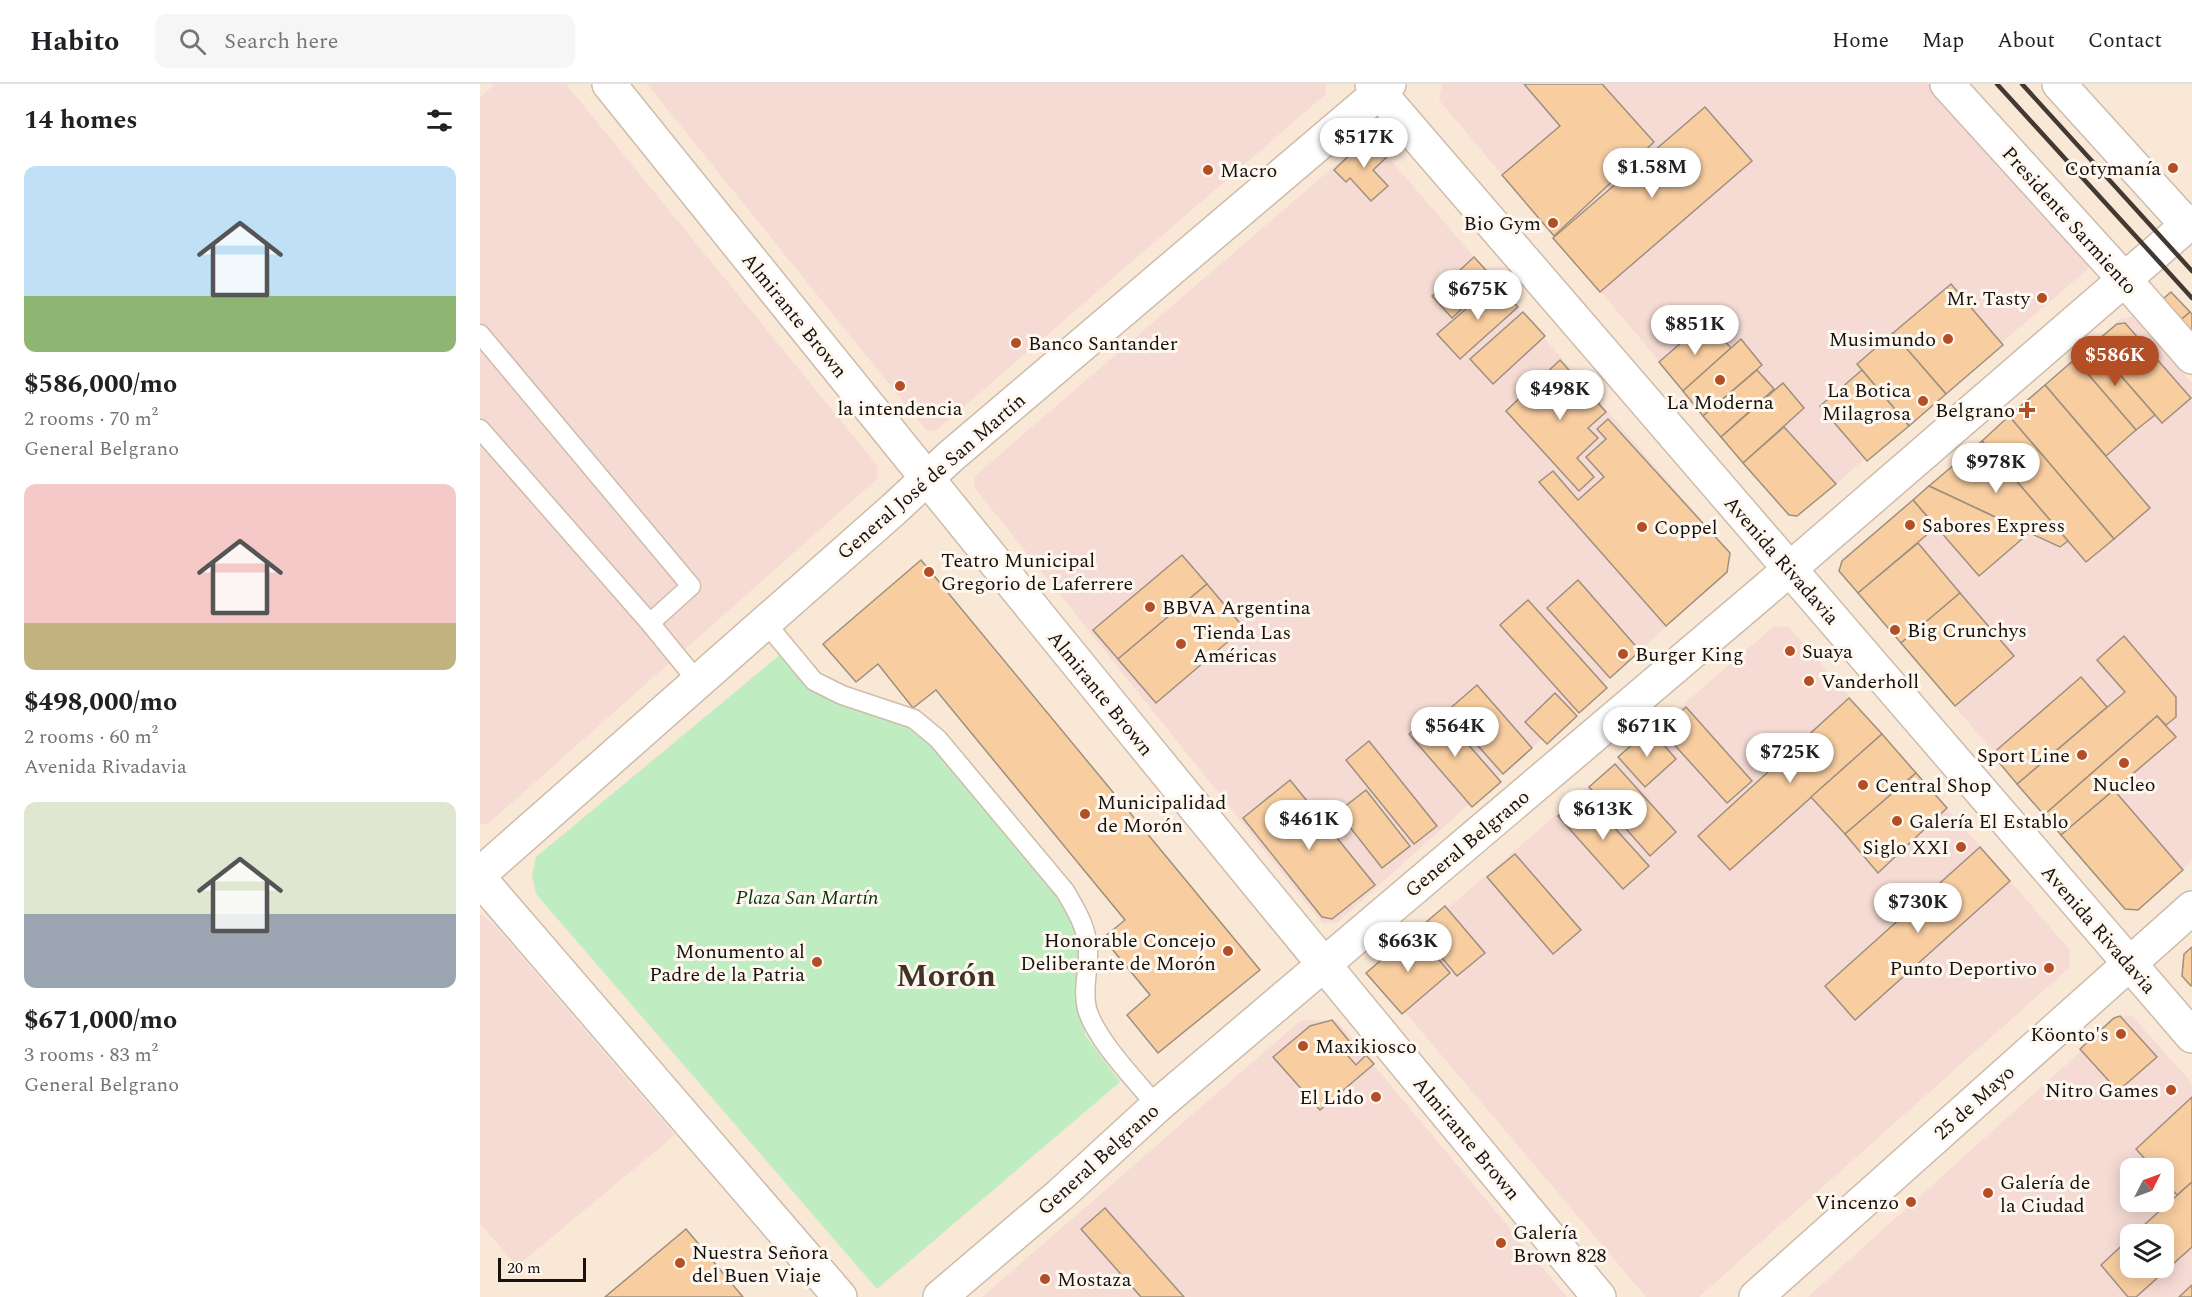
<!DOCTYPE html>
<html lang="en">
<head>
<meta charset="utf-8">
<style>
	body { margin:0; font-family:Spectral,serif; background:#f6f6f6; color:#202124; height:100vh; display:flex; flex-direction:column; font-size:22px; white-space:nowrap }
	* { box-sizing:border-box; margin:0 }
	p { font-size:20px; color:#757577 }
	.icon { flex:none; width:33px; height:33px; fill:none; stroke:currentColor; stroke-width:2; stroke-linecap:round; stroke-linejoin:round }
	.map { position:relative; flex:1; overflow:hidden }
	.panel { display:flex; flex-direction:column; background:#fff; width:480px }
	.panel>* { flex:none }
	.needle { width:39px; rotate:48deg }
	.controls { position:absolute; left:1640px; top:1074px; display:grid; gap:12px }
	.controls a { display:grid; place-items:center; width:54px; height:54px; border-radius:12px; background:#fff; box-shadow:0 3px 15px #0003; font-size:30px }
	.scale { position:absolute; left:18px; bottom:15px; width:88px; box-sizing:border-box; padding-left:6px; border:3px solid #18120c; border-top:0; font-size:16px; line-height:21px; white-space:nowrap; color:#18120c; -webkit-text-stroke:4px #fff8f0; paint-order:stroke }
	.price { position:absolute; translate:-50% -51px; padding:0 14px; border-radius:21px; background:#fff; color:#222; font-size:20px; line-height:39px; filter:drop-shadow(0 2px 3px #0008) }
	.price::after { content:''; position:absolute; left:50%; top:36px; width:18px; height:14px; margin-left:-9px; background:inherit; clip-path:polygon(0 0,100% 0,50% 100%) }
	.price.on { background:#b44e24; color:#fff }
	ul { padding:0; list-style:none }
	li { display:grid; align-content:center; gap:12px; height:318px; padding:0 24px }
	li span { display:grid; place-items:center; height:186px; border-radius:12px; color:#555 }
	li>.icon { margin-inline-start:auto }
	span .icon { width:108px; height:108px; fill:#fffc; stroke-width:1 }
	li b { font-size:26px }
	h2 { display:flex; justify-content:space-between; align-items:center; height:72px; padding:0 24px; font-size:26px }
	header { display:flex; align-items:center; gap:36px; box-sizing:border-box; height:84px; padding:0 30px; background:#fff; border-bottom:2px solid #e0e0e0 }
	header strong { font-size:28px }
	nav { display:flex; gap:33px; margin-inline-start:auto; font-size:21px }
	.search { width:420px; height:54px; background:#f6f6f6; display:flex; align-items:center; gap:15px; box-sizing:border-box; padding:0 21px; border-radius:12px; color:#757577; font-size:22px }
	main { display:flex; flex:1; min-height:0 }
	.map>svg:first-child { display:block }
	.commercial { fill:#f5dbd4; fill-rule:evenodd }
	.green { fill:#bfecc0 }
	.building { fill:#f8cea1; stroke:#9e8f7e; stroke-width:1.5 }
	.lines { fill:none; stroke-linecap:round; stroke-linejoin:round }
	.lane-casing { stroke:#cdbcaa; stroke-width:21 }
	.street-casing { stroke:#cdbcaa; stroke-width:36 }
	.secondary-casing { stroke:#cdbcaa; stroke-width:36 }
	.primary-casing { stroke:#cdbcaa; stroke-width:36 }
	.lane { stroke:#fff; stroke-width:18 }
	.street { stroke:#fff; stroke-width:33 }
	.secondary { stroke:#fff; stroke-width:33 }
	.primary { stroke:#fff; stroke-width:33 }
	.rail { stroke:#423a32; stroke-width:4.5 }
	.poi-dot { fill:#b44e24; stroke:#fff8f0; stroke-width:2 }
	.labels { text-anchor:middle; stroke-width:6; stroke-linejoin:round; paint-order:stroke }
	.poi-label { font-size:20px; fill:#18120c; stroke:#fff8f0; text-anchor:start }
	.street-label { font-size:20px; fill:#18120c; stroke:#fff8f0 }
	.park-label { font-size:20px; font-style:italic; fill:#04360d; stroke:#fff8f0 }
	.town-label { font-size:32px; font-weight:bold; fill:#403325; stroke:#fff8f0 }
</style>
</head>
<body>
<header>
<strong>Habito</strong>
<div class="search"><svg class="icon" aria-label="search" viewBox="0 0 24 24"><circle cx="10" cy="10" r="6"/><path d="M15 15l6 6"/></svg>Search here</div>
<nav><a>Home</a><a>Map</a><a>About</a><a>Contact</a></nav>
</header>
<main>
<section class="panel">
<h2>14 homes<svg class="icon" aria-label="filters" viewBox="0 0 24 24"><path d="M4 7h16M4 17h16"/><circle cx="9" cy="7" r="2"/><circle cx="15" cy="17" r="2"/></svg></h2>
<ul>
<li><span style="background:linear-gradient(#bfe0f5 70%,#8fb573 0)"><svg class="icon" aria-label="home" viewBox="0 0 24 24"><path d="M3 11l9-7 9 7M6 9v11h12V9"/></svg></span><div><b>$586,000/mo</b><p>2 rooms · 70 m²</p><p>General Belgrano</p></div></li>
<li><span style="background:linear-gradient(#f6c9c9 75%,#c2b280 0)"><svg class="icon" aria-label="home" viewBox="0 0 24 24"><path d="M3 11l9-7 9 7M6 9v11h12V9"/></svg></span><div><b>$498,000/mo</b><p>2 rooms · 60 m²</p><p>Avenida Rivadavia</p></div></li>
<li><span style="background:linear-gradient(#dfe7d0 60%,#9aa5b1 0)"><svg class="icon" aria-label="home" viewBox="0 0 24 24"><path d="M3 11l9-7 9 7M6 9v11h12V9"/></svg></span><div><b>$671,000/mo</b><p>3 rooms · 83 m²</p><p>General Belgrano</p></div></li>
</ul>
</section>
<div class="map">
<svg width="1712" height="1213" viewBox="0 0 1712 1213">
	<rect width="100%" height="100%" fill="#fae8d6"/>
	<!-- commercial -->
	<g class="commercial">
		<polygon points="15,0 86,0 397,381 397,395 8,740 0,740 0,14"/>
		<polygon points="167,0 846,0 846,10 457,346 447,347"/>
		<polygon points="962,0 1455,0 1611,171 1608,185 1317,433 1309,431 959,16"/>
		<polygon points="882,58 895,58 1250,469 1247,488 858,838 843,840 494,403 495,392"/>
		<polygon points="1653,233 1712,299 1712,777 1660,824 1647,826 1367,495 1366,479 1640,235"/>
		<polygon points="1294,542 1309,543 1590,866 1589,884 1219,1213 1166,1213 897,895 899,884"/>
		<polygon points="0,829 16,843 195,1051 37,1182 0,1140"/>
		<path d="M 1640,932 L 1652,932 L 1712,999 L 1712,1213 L 1328,1213 ZM 1650,1084 L 1683,1084 L 1683,1118 L 1650,1118 ZM 1650,1150 L 1683,1150 L 1683,1184 L 1650,1184 Z"/>
		<polygon points="821,936 857,937 1087,1213 502,1213"/>
	</g>
	<!-- green -->
	<polygon class="green" points="307,565 334,597 434,635 601,835 607,925 605,951 640,998 397,1205 56,810 52,791 56,773"/>
	<!-- building -->
	<g class="building">
		<polygon points="1044,0 1122,0 1174,58 1074,152 1022,91 1080,42"/>
		<polygon points="1225,23 1272,77 1120,208 1073,154"/>
		<polygon points="889,56 896,59 908,72 893,86 908,102 891,117 870,94 866,98 854,86 881,60"/>
		<polygon points="994,173 1014,195 972,234 952,212"/>
		<polygon points="1016,199 1038,223 980,275 957,250"/>
		<polygon points="1471,200 1523,261 1466,310 1413,249"/>
		<polygon points="1691,208 1710,228 1696,240 1678,219"/>
		<polygon points="1043,228 1065,252 1013,300 990,275"/>
		<polygon points="1710,228 1712,230 1712,257 1696,240"/>
		<polygon points="1226,237 1251,264 1203,307 1179,278"/>
		<polygon points="1645,239 1711,314 1682,339 1613,260 1637,240"/>
		<polygon points="1413,249 1466,310 1429,342 1377,280"/>
		<polygon points="1261,255 1282,281 1223,332 1203,307"/>
		<polygon points="1613,260 1675,331 1656,346 1595,275"/>
		<polygon points="1595,275 1656,346 1626,372 1565,301"/>
		<polygon points="1080,276 1126,328 1108,344 1118,354 1097,374 1114,393 1099,407 1026,327"/>
		<polygon points="1277,286 1294,305 1241,353 1223,332"/>
		<polygon points="1382,286 1429,342 1387,377 1340,322"/>
		<polygon points="1303,299 1324,324 1263,379 1241,353"/>
		<polygon points="1565,301 1670,424 1634,455 1529,332"/>
		<polygon points="1529,332 1634,455 1606,478 1502,357"/>
		<polygon points="1128,335 1250,469 1247,488 1186,542 1059,398 1073,387 1098,416 1124,393 1106,373 1126,355 1117,345"/>
		<polygon points="1304,343 1356,400 1317,432 1309,431 1263,379"/>
		<polygon points="1502,357 1588,457 1580,463 1449,402"/>
		<polygon points="1449,402 1549,449 1499,492 1433,416"/>
		<polygon points="1433,416 1456,443 1378,509 1359,487 1362,477"/>
		<polygon points="1438,459 1480,509 1421,559 1378,509"/>
		<polygon points="702,471 727,500 638,575 613,546"/>
		<polygon points="441,476 780,886 678,969 647,931 670,911 623,854 645,836 456,606 433,624 398,580 376,598 343,560"/>
		<polygon points="1098,496 1160,567 1130,594 1067,524"/>
		<polygon points="727,500 764,544 676,619 638,575"/>
		<polygon points="1480,509 1534,572 1475,622 1421,559"/>
		<polygon points="1048,516 1127,604 1099,629 1020,541"/>
		<polygon points="1644,552 1696,613 1696,633 1686,641 1677,632 1564,731 1537,700 1645,608 1617,576"/>
		<polygon points="1601,593 1627,623 1537,700 1512,670"/>
		<polygon points="997,601 1052,664 1023,690 967,627"/>
		<polygon points="1075,609 1097,632 1067,660 1045,638"/>
		<polygon points="1369,614 1402,650 1250,786 1218,752"/>
		<polygon points="1206,623 1272,697 1247,719 1181,646"/>
		<polygon points="958,626 1021,698 992,723 929,650"/>
		<polygon points="1677,632 1696,653 1581,751 1564,731"/>
		<polygon points="1170,645 1196,675 1165,703 1138,673"/>
		<polygon points="1402,650 1436,689 1365,750 1331,713"/>
		<polygon points="889,657 957,742 934,760 866,676"/>
		<polygon points="1135,680 1196,748 1170,772 1109,703"/>
		<polygon points="1436,689 1467,724 1398,789 1365,750"/>
		<polygon points="810,696 895,801 852,835 842,833 763,734"/>
		<polygon points="886,706 930,762 902,784 858,728"/>
		<polygon points="1634,706 1703,786 1658,826 1645,825 1581,751"/>
		<polygon points="1103,709 1169,782 1143,805 1078,732"/>
		<polygon points="1500,763 1530,797 1375,936 1345,902"/>
		<polygon points="1035,770 1101,846 1073,870 1007,793"/>
		<polygon points="965,822 1005,869 977,892 938,845"/>
		<polygon points="935,847 970,889 922,930 886,889"/>
		<polygon points="1712,863 1712,901 1711,902 1702,892 1704,870"/>
		<polygon points="1640,932 1677,973 1638,1007 1600,965 1634,934"/>
		<polygon points="852,936 869,957 861,964 876,981 886,971 894,980 840,1026 793,973 830,942"/>
		<polygon points="1712,1013 1712,1098 1697,1111 1683,1096 1683,1084 1673,1084 1656,1065"/>
		<polygon points="1712,1098 1712,1163 1656,1213 1648,1213 1621,1181 1650,1154 1650,1184 1683,1184 1683,1150 1654,1150"/>
		<polygon points="625,1124 704,1213 661,1213 601,1145"/>
		<polygon points="206,1145 263,1213 125,1213"/>
		<polygon points="1712,1201 1712,1213 1699,1213"/>
	</g>
	<g class="lines">
		<defs>
			<g id="lane">
				<polyline points="0,250 211,502 170,539"/>
				<polyline points="0,345 170,539 218,598"/>
				<path d="M 285,538 L 334,597 L 362,611 L 434,635 L 458,655 L 585,807 C 596,826 607,843 608,866 C 609,886 602,905 607,925 C 616,956 656,997 677,1022"/>
			</g>
			<g id="street">
				<polyline points="1467,0 1645,196 1712,273"/>
				<polyline points="1579,0 1707,141"/>
				<polyline points="0,795 360,1213"/>
				<polyline points="1276,1213 1712,824"/>
			</g>
			<g id="secondary">
				<path d="M 129,0 C 456,407 785,812 1119,1213"/>
				<polyline points="0,790 414,425 471,372 909,0"/>
				<polyline points="460,1213 580,1111 677,1022 1283,508 1712,137"/>
			</g>
			<polyline id="primary" points="892,0 1712,952"/>
		</defs>
		<!-- lane casing -->
		<use href="#lane" class="lane-casing"/>
		<!-- street casing -->
		<use href="#street" class="street-casing"/>
		<!-- secondary casing -->
		<use href="#secondary" class="secondary-casing"/>
		<!-- primary casing -->
		<use href="#primary" class="primary-casing"/>
		<!-- lane -->
		<use href="#lane" class="lane"/>
		<!-- street -->
		<use href="#street" class="street"/>
		<!-- secondary -->
		<use href="#secondary" class="secondary"/>
		<!-- primary -->
		<use href="#primary" class="primary"/>
		<!-- rail -->
		<g class="rail">
			<polyline points="1517,0 1712,214"/>
			<polyline points="1542,0 1712,187"/>
		</g>
	</g>
	<!-- markers -->
	<g class="poi-dot">
		<circle cx="1693" cy="84" r="6"/>
		<circle cx="728" cy="86" r="6"/>
		<circle cx="1073" cy="139" r="6"/>
		<circle cx="1562" cy="214" r="6"/>
		<circle cx="1468" cy="255" r="6"/>
		<circle cx="536" cy="259" r="6"/>
		<circle cx="1240" cy="296" r="6"/>
		<circle cx="420" cy="302" r="6"/>
		<circle cx="1443" cy="317" r="6"/>
		<path d="M1544 317h6v6h6v6h-6v6h-6v-6h-6v-6h6z"/>
		<circle cx="1430" cy="441" r="6"/>
		<circle cx="1162" cy="443" r="6"/>
		<circle cx="449" cy="488" r="6"/>
		<circle cx="670" cy="523" r="6"/>
		<circle cx="1415" cy="546" r="6"/>
		<circle cx="701" cy="560" r="6"/>
		<circle cx="1310" cy="567" r="6"/>
		<circle cx="1143" cy="570" r="6"/>
		<circle cx="1329" cy="597" r="6"/>
		<circle cx="1602" cy="671" r="6"/>
		<circle cx="1644" cy="679" r="6"/>
		<circle cx="1383" cy="701" r="6"/>
		<circle cx="605" cy="730" r="6"/>
		<circle cx="1417" cy="737" r="6"/>
		<circle cx="1481" cy="763" r="6"/>
		<circle cx="748" cy="867" r="6"/>
		<circle cx="337" cy="878" r="6"/>
		<circle cx="1569" cy="884" r="6"/>
		<circle cx="1641" cy="950" r="6"/>
		<circle cx="823" cy="962" r="6"/>
		<circle cx="1691" cy="1006" r="6"/>
		<circle cx="896" cy="1013" r="6"/>
		<circle cx="1508" cy="1109" r="6"/>
		<circle cx="1431" cy="1118" r="6"/>
		<circle cx="1021" cy="1159" r="6"/>
		<circle cx="200" cy="1179" r="6"/>
		<circle cx="565" cy="1195" r="6"/>
	</g>
	<g class="labels">
		<!-- poi labels -->
		<g class="poi-label">
			<text x="1681" y="91" text-anchor="end">Cotymanía</text>
			<text x="740" y="93">Macro</text>
			<text x="1061" y="146" text-anchor="end">Bio Gym</text>
			<text x="1550" y="221" text-anchor="end">Mr. Tasty</text>
			<text x="1456" y="262" text-anchor="end">Musimundo</text>
			<text x="548" y="266">Banco Santander</text>
			<text x="1431" y="313" text-anchor="end">La Botica<tspan x="1431" dy="23">Milagrosa</tspan></text>
			<text x="1240" y="325" text-anchor="middle">La Moderna</text>
			<text x="420" y="331" text-anchor="middle">la intendencia</text>
			<text x="1535" y="333" text-anchor="end">Belgrano</text>
			<text x="1442" y="448">Sabores Express</text>
			<text x="1174" y="450">Coppel</text>
			<text x="461" y="483">Teatro Municipal<tspan x="461" dy="23">Gregorio de Laferrere</tspan></text>
			<text x="682" y="530">BBVA Argentina</text>
			<text x="1427" y="553">Big Crunchys</text>
			<text x="713" y="555">Tienda Las<tspan x="713" dy="23">Américas</tspan></text>
			<text x="1322" y="574">Suaya</text>
			<text x="1155" y="577">Burger King</text>
			<text x="1341" y="604">Vanderholl</text>
			<text x="1590" y="678" text-anchor="end">Sport Line</text>
			<text x="1644" y="707" text-anchor="middle">Nucleo</text>
			<text x="1395" y="708">Central Shop</text>
			<text x="617" y="725">Municipalidad<tspan x="617" dy="23">de Morón</tspan></text>
			<text x="1429" y="744">Galería El Establo</text>
			<text x="1469" y="770" text-anchor="end">Siglo XXI</text>
			<text x="736" y="863" text-anchor="end">Honorable Concejo<tspan x="736" dy="23">Deliberante de Morón</tspan></text>
			<text x="325" y="874" text-anchor="end">Monumento al<tspan x="325" dy="23">Padre de la Patria</tspan></text>
			<text x="1557" y="891" text-anchor="end">Punto Deportivo</text>
			<text x="1629" y="957" text-anchor="end">Köonto's</text>
			<text x="835" y="969">Maxikiosco</text>
			<text x="1679" y="1013" text-anchor="end">Nitro Games</text>
			<text x="884" y="1020" text-anchor="end">El Lido</text>
			<text x="1520" y="1105">Galería de<tspan x="1520" dy="23">la Ciudad</tspan></text>
			<text x="1419" y="1125" text-anchor="end">Vincenzo</text>
			<text x="1033" y="1155">Galería<tspan x="1033" dy="23">Brown 828</tspan></text>
			<text x="212" y="1175">Nuestra Señora<tspan x="212" dy="23">del Buen Viaje</tspan></text>
			<text x="577" y="1202">Mostaza</text>
		</g>
		<!-- street labels -->
		<g class="street-label">
			<text transform="translate(1590 136) rotate(48)" y="7">Presidente Sarmiento</text>
			<text transform="translate(315 231) rotate(51)" y="7">Almirante Brown</text>
			<text transform="translate(451 392) rotate(-41)" y="7">General José de San Martín</text>
			<text transform="translate(1302 476) rotate(49)" y="7">Avenida Rivadavia</text>
			<text transform="translate(621 609) rotate(51)" y="7">Almirante Brown</text>
			<text transform="translate(987 759) rotate(-40)" y="7">General Belgrano</text>
			<text transform="translate(1619 845) rotate(49)" y="7">Avenida Rivadavia</text>
			<text transform="translate(1494 1018) rotate(-42)" y="7">25 de Mayo</text>
			<text transform="translate(987 1054) rotate(50)" y="7">Almirante Brown</text>
			<text transform="translate(618 1075) rotate(-42)" y="7">General Belgrano</text>
		</g>
		<!-- park labels -->
		<g class="park-label">
			<text x="327" y="820">Plaza San Martín</text>
		</g>
		<!-- town labels -->
		<g class="town-label">
			<text x="466" y="902">Morón</text>
		</g>
	</g>
</svg>
<div class="controls">
<a><svg class="needle" viewBox="-14 -14 28 28"><path d="M0-13l5 13h-10z" fill="#e53935"/><path d="M0 13l5-13h-10z" fill="#757577"/></svg></a>
<a><svg class="icon" aria-label="layers" viewBox="0 0 24 24"><path d="M12 4l9 5-9 5-9-5zM3 14l9 5 9-5"/></svg></a>
</div>
<div class="scale">20 m</div>
<b class="price" style="left:884px;top:85px">$517K</b>
<b class="price" style="left:1172px;top:115px">$1.58M</b>
<b class="price" style="left:998px;top:237px">$675K</b>
<b class="price" style="left:1215px;top:272px">$851K</b>
<b class="price on" style="left:1635px;top:303px">$586K</b>
<b class="price" style="left:1080px;top:337px">$498K</b>
<b class="price" style="left:1516px;top:410px">$978K</b>
<b class="price" style="left:975px;top:674px">$564K</b>
<b class="price" style="left:1167px;top:674px">$671K</b>
<b class="price" style="left:1310px;top:700px">$725K</b>
<b class="price" style="left:1123px;top:757px">$613K</b>
<b class="price" style="left:829px;top:767px">$461K</b>
<b class="price" style="left:1438px;top:850px">$730K</b>
<b class="price" style="left:928px;top:889px">$663K</b>
</div>
</main>
</body>
</html>
